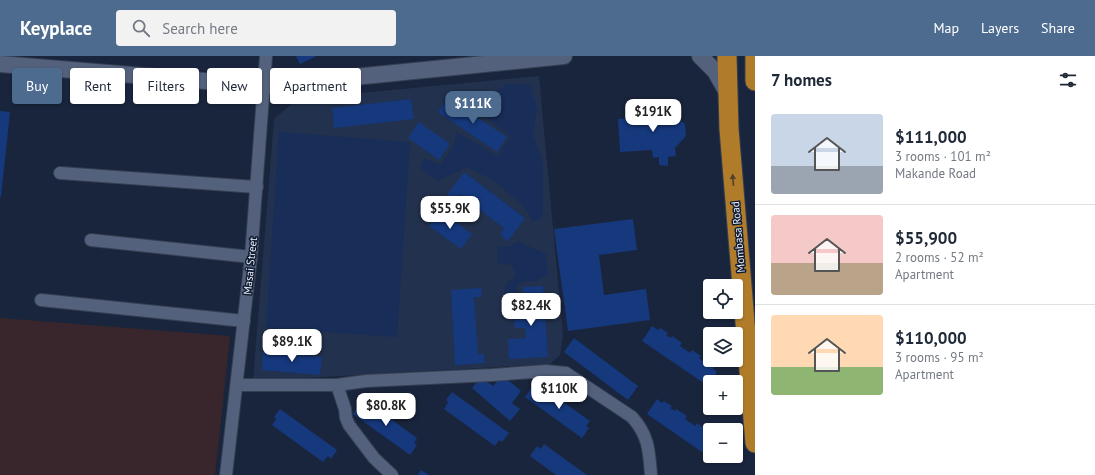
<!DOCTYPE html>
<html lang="en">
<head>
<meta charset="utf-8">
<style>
	body { margin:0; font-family:"PT Sans",sans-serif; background:#f2f2f3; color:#1f2937; height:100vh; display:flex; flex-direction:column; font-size:15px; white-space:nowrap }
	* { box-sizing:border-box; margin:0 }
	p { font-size:13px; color:#747a83 }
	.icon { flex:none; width:22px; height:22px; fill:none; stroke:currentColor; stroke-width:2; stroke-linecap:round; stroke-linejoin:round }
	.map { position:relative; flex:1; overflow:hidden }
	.sheet { display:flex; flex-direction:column; background:#fff; width:340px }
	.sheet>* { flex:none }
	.guide { position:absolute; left:12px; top:12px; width:380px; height:36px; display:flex; gap:8px }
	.controls { position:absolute; left:703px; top:223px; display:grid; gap:8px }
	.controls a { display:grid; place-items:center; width:40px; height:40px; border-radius:4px; background:#fff; box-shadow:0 1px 3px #0004; font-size:20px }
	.price { position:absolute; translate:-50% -34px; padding:0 9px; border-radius:8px; background:#fff; color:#222; font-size:13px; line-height:26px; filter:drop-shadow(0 1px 2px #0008) }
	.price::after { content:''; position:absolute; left:50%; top:24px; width:12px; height:9px; margin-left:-6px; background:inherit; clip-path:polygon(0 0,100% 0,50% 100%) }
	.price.active { background:#4c6b8f; color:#fff }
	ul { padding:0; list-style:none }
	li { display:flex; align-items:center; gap:12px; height:100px; padding:0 16px }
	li+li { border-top:1px solid #e0e1e3 }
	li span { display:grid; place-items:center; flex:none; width:112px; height:80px; border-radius:4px; color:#555 }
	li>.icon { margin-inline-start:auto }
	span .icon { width:48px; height:48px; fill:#fffc; stroke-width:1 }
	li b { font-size:17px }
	h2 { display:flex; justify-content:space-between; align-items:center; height:48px; padding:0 16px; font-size:17px }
	.tag { padding:0 14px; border-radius:4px; background:#fff; box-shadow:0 1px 3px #0004; font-size:14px; line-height:36px }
	.tag.active { background:#4c6b8f; color:#fff }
	header { display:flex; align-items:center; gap:24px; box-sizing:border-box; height:56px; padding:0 20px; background:#4c6b8f; color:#fff }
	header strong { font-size:19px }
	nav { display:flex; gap:22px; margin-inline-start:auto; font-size:14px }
	.search { width:280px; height:36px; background:#f2f2f3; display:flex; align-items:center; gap:10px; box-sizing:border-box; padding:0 14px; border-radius:4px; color:#747a83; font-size:15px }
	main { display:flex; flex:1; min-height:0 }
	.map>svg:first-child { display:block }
	.industrial { fill:#39262c }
	.built { fill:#22314d }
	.green { fill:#182d58 }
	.building { fill:#16387d }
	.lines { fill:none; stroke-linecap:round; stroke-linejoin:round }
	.minor-casing { stroke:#363f52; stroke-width:14 }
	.secondary-casing { stroke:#363f52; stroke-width:18 }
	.trunk-casing { stroke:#363f52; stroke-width:21 }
	.minor { stroke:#53617c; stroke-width:12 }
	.secondary { stroke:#53617c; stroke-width:16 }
	.trunk { stroke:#b07c29; stroke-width:19 }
	.oneway { fill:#50422e }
	.labels { text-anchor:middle; stroke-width:3; stroke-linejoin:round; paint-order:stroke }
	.street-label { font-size:11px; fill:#e9f0fc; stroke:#101b31 }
</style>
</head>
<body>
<header>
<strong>Keyplace</strong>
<div class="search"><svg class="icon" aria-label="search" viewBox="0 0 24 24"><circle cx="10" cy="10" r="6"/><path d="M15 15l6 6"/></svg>Search here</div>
<nav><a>Map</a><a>Layers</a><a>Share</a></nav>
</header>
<main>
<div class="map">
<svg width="755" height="419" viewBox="0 0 755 419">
	<rect width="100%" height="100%" fill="#19253c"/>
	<!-- industrial -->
	<polygon class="industrial" points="0,262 230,280 215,419 0,419"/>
	<!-- built -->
	<polygon class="built" points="539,20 563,280 560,299 550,308 253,325 274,63 297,43"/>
	<!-- green -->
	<g class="green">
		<polygon points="508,28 530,29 537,52 533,79 543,106 543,161 533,166 522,148 491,123 467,111 437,125 420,112 424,102 440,109 454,90 456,76 498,100 511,80 480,57 487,41"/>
		<polygon points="279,76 410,86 397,281 266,272"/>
		<path d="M 517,185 L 546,198 L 548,219 L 536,225 L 521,226 L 517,232 L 517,247 L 506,246 C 503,232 503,229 515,221 L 515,216 L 511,209 L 497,207 L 498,191 L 511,190 Z"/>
	</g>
	<!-- building -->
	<g class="building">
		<polygon points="296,0 315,0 315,1 300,8"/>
		<polygon points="448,42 507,81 497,96 438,56"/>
		<polygon points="411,43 414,63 334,72 332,52"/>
		<polygon points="674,46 675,60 685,68 686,80 675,92 676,100 668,101 668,110 659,109 659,101 653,102 652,94 620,96 618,63 650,61 649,48"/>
		<polygon points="0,55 10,56 1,141 0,141"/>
		<polygon points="419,66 450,88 439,104 408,82"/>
		<polygon points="464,116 525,162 508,185 500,179 504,172 459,138 454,144 447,139"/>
		<polygon points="440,155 472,178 461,193 429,170"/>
		<polygon points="633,163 637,194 599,199 604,239 646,233 650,264 568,275 554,173"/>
		<polygon points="543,230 548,301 509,303 508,283 526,282 525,272 515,272 514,264 525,263 523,231"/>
		<polygon points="481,232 482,241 474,241 478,298 484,298 485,307 455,309 451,234"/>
		<polygon points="652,270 658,274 660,272 668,277 666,279 671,282 672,280 682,287 680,290 690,297 692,294 701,300 699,302 702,305 704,302 715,310 713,313 717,316 708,330 642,285"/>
		<polygon points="574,282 638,330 628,344 564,296"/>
		<polygon points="263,296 322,301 320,319 262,314"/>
		<polygon points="502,319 521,335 512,347 520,353 510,365 472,332 481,321 493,330"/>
		<polygon points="539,329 590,365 586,370 589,372 582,382 525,341 532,331 536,333"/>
		<polygon points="452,336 509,377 502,386 499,384 495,390 444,353 448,346 446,344"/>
		<polygon points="657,343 662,347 664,345 672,350 670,352 675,355 676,353 687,360 685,363 695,370 697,367 705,373 703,375 707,378 708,375 710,376 710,400 714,400 712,403 647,358"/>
		<polygon points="367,346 417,382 414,387 417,389 410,399 353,358 360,347 364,350"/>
		<polygon points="280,353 337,394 331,403 328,400 323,406 272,369 276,363 274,361"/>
		<polygon points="544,388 587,419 556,419 530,400 537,390 541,393"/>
		<polygon points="421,414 429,419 418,419"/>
	</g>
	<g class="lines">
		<defs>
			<g id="minor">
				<polyline points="60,117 257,131"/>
				<polyline points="91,184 251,201"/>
				<polyline points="41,244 244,265"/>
				<path d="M 237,329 L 337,329 L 366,325 L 492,319 L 546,315 L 566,317 L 632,361 C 649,380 649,395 651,419"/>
				<polyline points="337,329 345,353 346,362 349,369 374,402 392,419"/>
				<polyline points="226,419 251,201 266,0"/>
			</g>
			<g id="secondary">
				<polyline points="700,0 715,15 727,36"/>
				<polyline points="0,8 264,30 564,0"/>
			</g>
			<g id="trunk">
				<polyline points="727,0 729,73 755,387"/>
				<polyline points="755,0 755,25"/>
			</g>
		</defs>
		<!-- minor casing -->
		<use href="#minor" class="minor-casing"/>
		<!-- secondary casing -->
		<use href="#secondary" class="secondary-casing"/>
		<!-- trunk casing -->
		<use href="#trunk" class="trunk-casing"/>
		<!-- minor -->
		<use href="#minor" class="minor"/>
		<!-- secondary -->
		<use href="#secondary" class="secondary"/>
		<!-- trunk -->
		<use href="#trunk" class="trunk"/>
	</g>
	<!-- one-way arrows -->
	<defs><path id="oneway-solid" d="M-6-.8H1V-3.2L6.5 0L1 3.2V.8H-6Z"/></defs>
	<use class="oneway" href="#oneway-solid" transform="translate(733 124) rotate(-95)"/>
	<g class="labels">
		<!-- street labels -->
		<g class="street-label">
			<text transform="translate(738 181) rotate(-95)" y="4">Mombasa Road</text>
			<text transform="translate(250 210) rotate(-84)" y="4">Masai Street</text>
		</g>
	</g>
</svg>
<div class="controls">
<a><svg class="icon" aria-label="locate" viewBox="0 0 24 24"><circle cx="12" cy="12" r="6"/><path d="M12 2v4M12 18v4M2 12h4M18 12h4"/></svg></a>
<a><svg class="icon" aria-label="layers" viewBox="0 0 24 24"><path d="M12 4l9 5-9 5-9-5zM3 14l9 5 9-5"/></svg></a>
<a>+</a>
<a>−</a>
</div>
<b class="price active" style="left:473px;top:69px">$111K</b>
<b class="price" style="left:653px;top:77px">$191K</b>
<b class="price" style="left:450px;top:174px">$55.9K</b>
<b class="price" style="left:531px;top:271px">$82.4K</b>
<b class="price" style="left:292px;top:307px">$89.1K</b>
<b class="price" style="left:559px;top:354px">$110K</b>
<b class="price" style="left:386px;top:371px">$80.8K</b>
<div class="guide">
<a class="tag active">Buy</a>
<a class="tag">Rent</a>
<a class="tag">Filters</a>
<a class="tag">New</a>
<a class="tag">Apartment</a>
</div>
</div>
<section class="sheet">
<h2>7 homes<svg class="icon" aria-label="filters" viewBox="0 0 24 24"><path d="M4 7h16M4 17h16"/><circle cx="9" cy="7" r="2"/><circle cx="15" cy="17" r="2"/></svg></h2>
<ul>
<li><span style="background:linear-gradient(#c9d6e8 65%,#9aa5b1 0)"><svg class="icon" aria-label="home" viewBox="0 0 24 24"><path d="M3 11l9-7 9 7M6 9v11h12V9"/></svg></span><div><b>$111,000</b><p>3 rooms · 101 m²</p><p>Makande Road</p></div></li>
<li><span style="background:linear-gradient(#f6c9c9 60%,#b9a48a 0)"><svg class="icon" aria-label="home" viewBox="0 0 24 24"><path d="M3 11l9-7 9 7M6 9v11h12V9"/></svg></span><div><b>$55,900</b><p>2 rooms · 52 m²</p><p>Apartment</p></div></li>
<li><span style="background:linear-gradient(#ffd9b3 65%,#8fb573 0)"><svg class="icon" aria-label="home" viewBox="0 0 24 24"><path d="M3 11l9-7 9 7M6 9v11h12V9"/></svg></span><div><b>$110,000</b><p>3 rooms · 95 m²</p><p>Apartment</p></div></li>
</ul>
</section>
</main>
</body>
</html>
